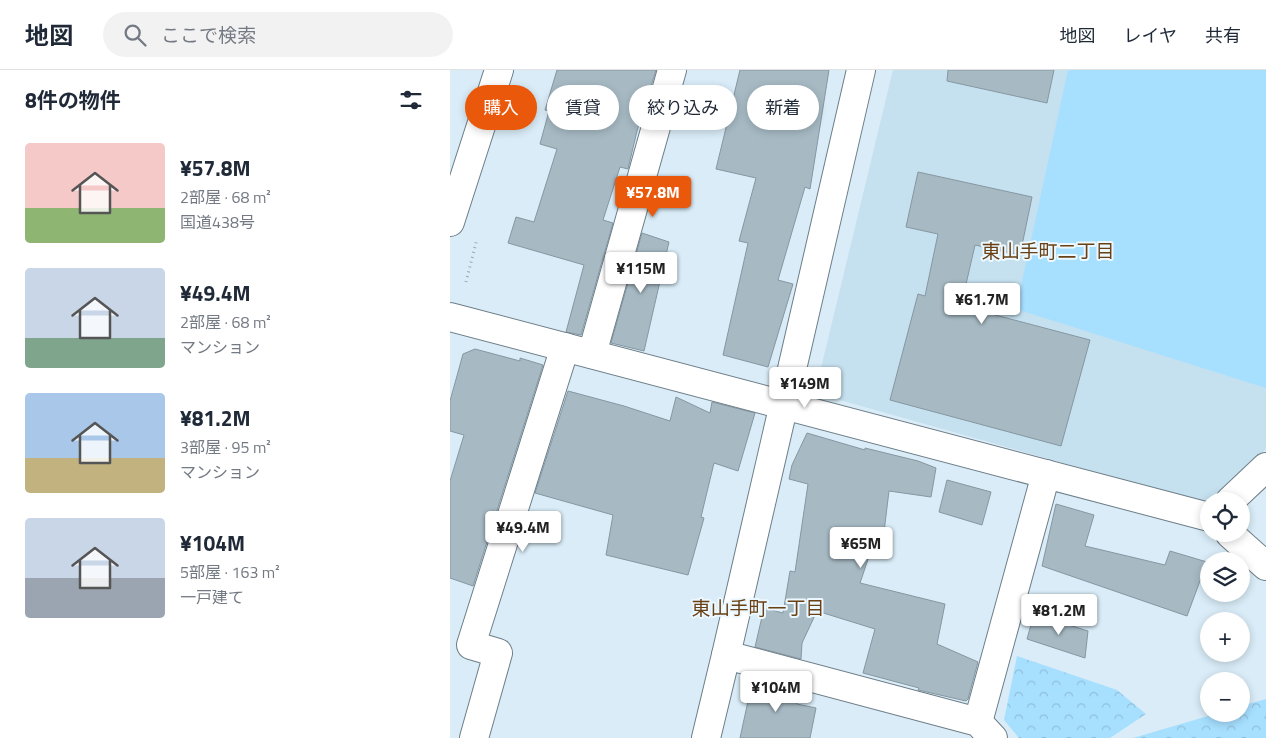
<!DOCTYPE html>
<html lang="ja">
<head>
<meta charset="utf-8">
<style>
	body { margin:0; font-family:"Titillium Web","Noto Sans JP",sans-serif; background:#f2f2f3; color:#1f2937; height:100vh; display:flex; flex-direction:column; font-size:19px; white-space:nowrap }
	* { box-sizing:border-box; margin:0 }
	p { font-size:16px; color:#747a83 }
	.icon { flex:none; width:28px; height:28px; fill:none; stroke:currentColor; stroke-width:2; stroke-linecap:round; stroke-linejoin:round }
	.map { position:relative; flex:1; overflow:hidden }
	.details { display:flex; flex-direction:column; background:#fff; width:450px }
	.details>* { flex:none }
	.guide { position:absolute; left:15px; top:15px; width:475px; height:45px; display:flex; gap:10px }
	.controls { position:absolute; left:750px; top:422px; display:grid; gap:10px }
	.controls a { display:grid; place-items:center; width:50px; height:50px; border-radius:50%; background:#fff; box-shadow:0 2px 8px #0003; font-size:25px }
	.price { position:absolute; translate:-50% -42px; padding:0 11px; border-radius:5px; background:#fff; color:#222; font-size:16px; line-height:32px; filter:drop-shadow(0 1px 2px #0008) }
	.price::after { content:''; position:absolute; left:50%; top:30px; width:15px; height:11px; margin-left:-8px; background:inherit; clip-path:polygon(0 0,100% 0,50% 100%) }
	.price.selected { background:#ea580c; color:#fff }
	ul { padding:0; list-style:none }
	li { display:flex; align-items:center; gap:15px; height:125px; padding:0 25px }
	li span { display:grid; place-items:center; flex:none; width:140px; height:100px; border-radius:5px; color:#555 }
	li>.icon { margin-inline-start:auto }
	span .icon { width:60px; height:60px; fill:#fffc; stroke-width:1 }
	li b { font-size:21px }
	h2 { display:flex; justify-content:space-between; align-items:center; height:60px; padding:0 25px; font-size:21px }
	.tag { padding:0 18px; border-radius:22px; background:#fff; box-shadow:0 2px 8px #0003; font-size:18px; line-height:45px }
	.tag.selected { background:#ea580c; color:#fff }
	header { display:flex; align-items:center; gap:30px; box-sizing:border-box; height:70px; padding:0 25px; background:#fff; border-bottom:1px solid #e0e1e3 }
	header strong { font-size:24px }
	nav { display:flex; gap:28px; margin-inline-start:auto; font-size:18px }
	.search { width:350px; height:45px; background:#f2f2f3; display:flex; align-items:center; gap:12px; box-sizing:border-box; padding:0 18px; border-radius:28px; color:#747a83; font-size:19px }
	main { display:flex; flex:1; min-height:0 }
	.map>svg:first-child { display:block }
	.built { fill:#c5e0ef }
	.grass { fill:#a7dfff }
	.forest { fill:url(#forest-crowns) }
	.building { fill:#a7bac4; stroke:#8597a1 }
	.lines { fill:none; stroke-linecap:round; stroke-linejoin:round }
	.minor-casing { stroke:#6d7e88; stroke-width:30 }
	.trunk-casing { stroke:#6d7e88; stroke-width:30 }
	.path { stroke:#99a8b1; stroke-width:3; stroke-dasharray:1 4; stroke-linecap:butt }
	.minor { stroke:#fff; stroke-width:28 }
	.trunk { stroke:#fff; stroke-width:28 }
	.labels { text-anchor:middle; stroke-width:4; stroke-linejoin:round; paint-order:stroke }
	.neighbourhood-label { font-size:19px; fill:#6a4116; stroke:#ecf8ff }
</style>
</head>
<body>
<header>
<strong>地図</strong>
<div class="search"><svg class="icon" aria-label="search" viewBox="0 0 24 24"><circle cx="10" cy="10" r="6"/><path d="M15 15l6 6"/></svg>ここで検索</div>
<nav><a>地図</a><a>レイヤ</a><a>共有</a></nav>
</header>
<main>
<section class="details">
<h2>8件の物件<svg class="icon" aria-label="filters" viewBox="0 0 24 24"><path d="M4 7h16M4 17h16"/><circle cx="9" cy="7" r="2"/><circle cx="15" cy="17" r="2"/></svg></h2>
<ul>
<li><span style="background:linear-gradient(#f6c9c9 65%,#8fb573 0)"><svg class="icon" aria-label="home" viewBox="0 0 24 24"><path d="M3 11l9-7 9 7M6 9v11h12V9"/></svg></span><div><b>¥57.8M</b><p>2部屋 · 68 m²</p><p>国道438号</p></div></li>
<li><span style="background:linear-gradient(#c9d6e8 70%,#7fa58c 0)"><svg class="icon" aria-label="home" viewBox="0 0 24 24"><path d="M3 11l9-7 9 7M6 9v11h12V9"/></svg></span><div><b>¥49.4M</b><p>2部屋 · 68 m²</p><p>マンション</p></div></li>
<li><span style="background:linear-gradient(#a9c7e8 65%,#c2b280 0)"><svg class="icon" aria-label="home" viewBox="0 0 24 24"><path d="M3 11l9-7 9 7M6 9v11h12V9"/></svg></span><div><b>¥81.2M</b><p>3部屋 · 95 m²</p><p>マンション</p></div></li>
<li><span style="background:linear-gradient(#c9d6e8 60%,#9aa5b1 0)"><svg class="icon" aria-label="home" viewBox="0 0 24 24"><path d="M3 11l9-7 9 7M6 9v11h12V9"/></svg></span><div><b>¥104M</b><p>5部屋 · 163 m²</p><p>一戸建て</p></div></li>
</ul>
</section>
<div class="map">
<svg width="816" height="668" viewBox="0 0 816 668">
	<defs>
		<pattern id="forest-crowns" width="20" height="18" patternUnits="userSpaceOnUse" patternTransform="scale(1.25)"><rect width="20" height="18" fill="#a7dfff"/><path d="M2 6a3 3 0 1 1 6 0M12 15a3 3 0 1 1 6 0" fill="none" stroke="#8fc0db"/></pattern>
	</defs>
	<rect width="100%" height="100%" fill="#d9ecf7"/>
	<!-- built -->
	<polygon class="built" points="443,0 816,0 816,379 762,431 759,431 759,434 365,323"/>
	<!-- grass -->
	<polygon class="grass" points="618,0 816,0 816,318 566,239"/>
	<!-- forest -->
	<g class="forest">
		<polygon points="567,586 667,620 696,644 660,668 569,668 554,650"/>
		<polygon points="816,629 816,668 683,668 765,644 791,644 791,636"/>
	</g>
	<!-- building -->
	<g class="building">
		<polygon points="107,0 206,0 187,61 178,99 170,97 153,150 163,153 131,265 116,262 134,195 58,173 66,147 84,152 107,79 90,74 99,41 95,40"/>
		<polygon points="290,0 379,0 360,119 355,117 328,210 343,214 318,297 273,285 298,173 289,171 306,108 266,99"/>
		<polygon points="498,0 604,0 597,33 497,11"/>
		<polygon points="468,102 582,127 570,185 525,175 511,236 640,270 611,376 440,330 468,224 475,226 488,164 456,157"/>
		<polygon points="192,163 219,172 194,281 161,273"/>
		<polygon points="25,279 70,291 70,288 93,295 23,516 0,508 0,411 14,365 0,361 0,331 13,284"/>
		<polygon points="118,321 174,336 220,351 226,327 260,343 262,332 305,343 288,401 264,393 251,447 254,448 238,505 156,485 163,445 85,423"/>
		<polygon points="357,363 415,380 415,378 468,391 486,398 481,427 439,421 434,462 428,460 410,513 495,534 487,574 528,592 518,629 516,631 468,620 469,618 413,603 425,559 367,541 352,573 351,589 305,577 314,538 333,543 340,501 345,502 358,414 339,409 342,395"/>
		<polygon points="497,410 541,422 532,455 489,442"/>
		<polygon points="606,434 644,445 635,476 715,495 720,481 757,492 737,546 592,496"/>
		<polygon points="584,544 638,561 635,588 577,569"/>
		<polygon points="303,608 348,620 347,634 366,638 360,668 290,668"/>
	</g>
	<g class="lines">
		<defs>
			<g id="minor">
				<polyline points="0,247 759,447"/>
				<polyline points="142,284 222,0"/>
				<polyline points="780,431 816,397"/>
				<polyline points="780,464 816,496"/>
				<polyline points="276,585 528,652 543,668"/>
				<polyline points="528,652 596,404"/>
				<polyline points="24,668 48,583 21,575 115,277"/>
				<polyline points="256,668 276,585 411,0"/>
			</g>
			<polyline id="trunk" points="0,152 49,0"/>
		</defs>
		<!-- minor casing -->
		<use href="#minor" class="minor-casing"/>
		<!-- trunk casing -->
		<use href="#trunk" class="trunk-casing"/>
		<!-- path -->
		<polyline class="path" points="16,212 27,169"/>
		<!-- minor -->
		<use href="#minor" class="minor"/>
		<!-- trunk -->
		<use href="#trunk" class="trunk"/>
	</g>
	<g class="labels">
		<!-- neighbourhood labels -->
		<g class="neighbourhood-label">
			<text x="598" y="188">東山手町二丁目</text>
			<text x="308" y="545">東山手町一丁目</text>
		</g>
	</g>
</svg>
<div class="controls">
<a><svg class="icon" aria-label="locate" viewBox="0 0 24 24"><circle cx="12" cy="12" r="6"/><path d="M12 2v4M12 18v4M2 12h4M18 12h4"/></svg></a>
<a><svg class="icon" aria-label="layers" viewBox="0 0 24 24"><path d="M12 4l9 5-9 5-9-5zM3 14l9 5 9-5"/></svg></a>
<a>+</a>
<a>−</a>
</div>
<b class="price selected" style="left:203px;top:148px">¥57.8M</b>
<b class="price" style="left:191px;top:224px">¥115M</b>
<b class="price" style="left:532px;top:255px">¥61.7M</b>
<b class="price" style="left:355px;top:339px">¥149M</b>
<b class="price" style="left:73px;top:483px">¥49.4M</b>
<b class="price" style="left:411px;top:499px">¥65M</b>
<b class="price" style="left:609px;top:566px">¥81.2M</b>
<b class="price" style="left:326px;top:643px">¥104M</b>
<div class="guide">
<a class="tag selected">購入</a>
<a class="tag">賃貸</a>
<a class="tag">絞り込み</a>
<a class="tag">新着</a>
</div>
</div>
</main>
</body>
</html>
